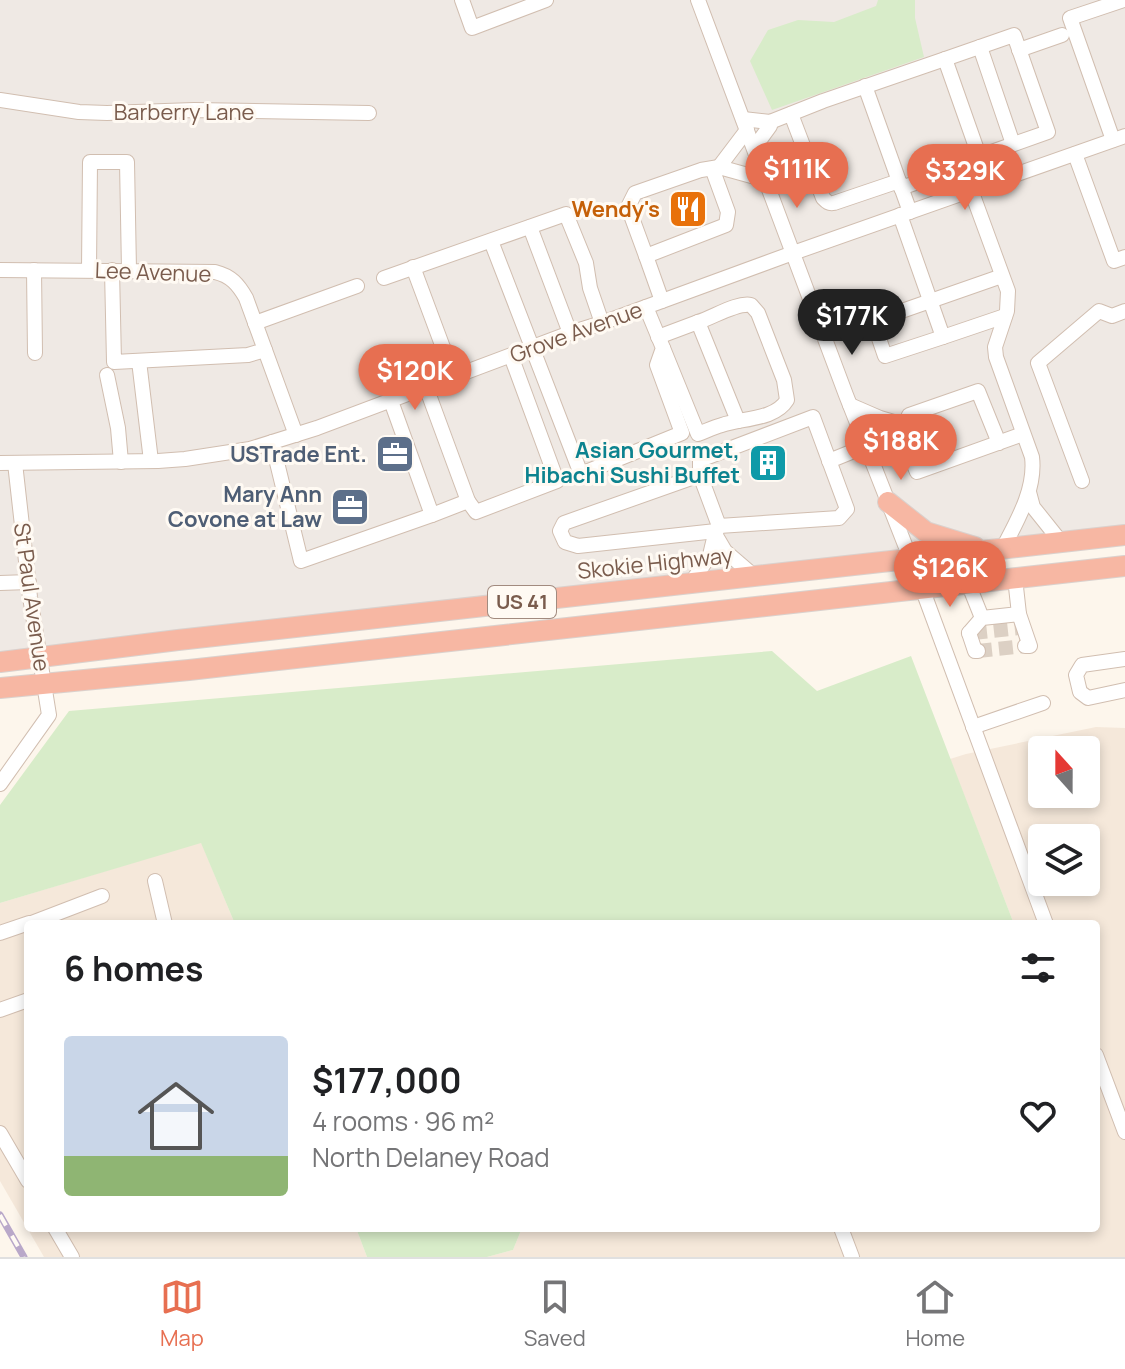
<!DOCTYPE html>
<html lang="en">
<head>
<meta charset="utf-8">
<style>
	body { margin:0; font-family:Manrope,sans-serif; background:#f2f2f2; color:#202124; height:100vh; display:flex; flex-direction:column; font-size:30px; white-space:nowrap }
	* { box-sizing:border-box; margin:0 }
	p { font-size:26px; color:#757577 }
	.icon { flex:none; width:44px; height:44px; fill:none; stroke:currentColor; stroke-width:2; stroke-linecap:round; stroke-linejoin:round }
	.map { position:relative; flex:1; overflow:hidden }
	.details { position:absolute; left:24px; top:920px; width:1076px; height:312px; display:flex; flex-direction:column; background:#fff; border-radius:8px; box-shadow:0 4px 12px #0003 }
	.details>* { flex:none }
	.needle { width:52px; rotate:339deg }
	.controls { position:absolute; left:1028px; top:736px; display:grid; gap:16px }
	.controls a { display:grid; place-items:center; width:72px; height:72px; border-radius:8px; background:#fff; box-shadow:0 4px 12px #0003; font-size:40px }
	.price { position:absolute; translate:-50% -68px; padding:0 18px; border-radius:28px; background:#e76f51; color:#fff; font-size:26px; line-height:52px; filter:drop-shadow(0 2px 4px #0008) }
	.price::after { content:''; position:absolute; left:50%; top:48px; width:24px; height:18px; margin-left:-12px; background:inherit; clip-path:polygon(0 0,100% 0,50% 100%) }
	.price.current { background:#222; color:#fff }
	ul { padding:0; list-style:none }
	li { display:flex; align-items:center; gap:24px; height:200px; padding:0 40px }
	li span { display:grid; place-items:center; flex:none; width:224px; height:160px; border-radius:8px; color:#555 }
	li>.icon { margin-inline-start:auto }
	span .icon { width:96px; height:96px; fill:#fffc; stroke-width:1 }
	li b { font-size:34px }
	h2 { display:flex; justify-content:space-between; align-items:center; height:96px; padding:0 40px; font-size:34px }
	.menu { display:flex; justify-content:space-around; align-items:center; height:112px; border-top:2px solid #e0e0e0; background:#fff; font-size:22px; color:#757577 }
	.menu a { display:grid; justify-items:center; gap:4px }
	.menu .current { color:#e76f51 }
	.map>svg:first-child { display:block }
	.residential { fill:#f5e8da; fill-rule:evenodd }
	.industrial { fill:#efe9e4 }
	.green { fill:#d8ecc9 }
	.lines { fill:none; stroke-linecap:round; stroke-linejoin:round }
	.minor-tunnel { stroke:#dcd0c4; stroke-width:14; stroke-dasharray:14 7; stroke-linecap:butt }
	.minor-casing { stroke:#d1beb0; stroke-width:16 }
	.highway-casing { stroke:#dad1cd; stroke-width:22 }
	.minor { stroke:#fff; stroke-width:14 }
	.highway { stroke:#f7b7a3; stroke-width:20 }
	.rail-casing { stroke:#b9a8c9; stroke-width:7 }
	.rail { stroke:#fffaf3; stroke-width:4; stroke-dasharray:12; stroke-linecap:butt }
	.labels { text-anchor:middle; stroke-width:6; stroke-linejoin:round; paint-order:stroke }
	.shield { fill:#fffaf3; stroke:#a28b7f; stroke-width:2 }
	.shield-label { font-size:20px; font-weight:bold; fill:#7a5c4d }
	.street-label { font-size:22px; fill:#7a5c4d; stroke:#fffaf3 }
	.food-label { font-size:22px; font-weight:bold; fill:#c56008; stroke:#fffaf3; text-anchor:end }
	.culture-label { font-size:22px; font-weight:bold; fill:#0d838f; stroke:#fffaf3; text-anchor:end }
	.service-label { font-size:22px; font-weight:bold; fill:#4e5e75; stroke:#fffaf3; text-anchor:end }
</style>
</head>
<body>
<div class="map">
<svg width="1125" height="1257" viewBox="0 0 1125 1257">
	<rect width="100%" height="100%" fill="#fdf6ec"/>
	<!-- residential -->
	<g class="residential">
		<path d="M 1096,727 L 1125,728 L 1125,1257 L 487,1257 L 513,1250 L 522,1228 L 1096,1228 L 1096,924 L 1014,924 L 950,759 L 966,754 ZM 1042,750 L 1086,750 L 1086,794 L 1042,794 ZM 1042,838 L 1086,838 L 1086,882 L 1042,882 Z"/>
		<polygon points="201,842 235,924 28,924 28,1228 356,1228 367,1257 44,1257 0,1181 0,903"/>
	</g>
	<!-- industrial -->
	<polygon class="industrial" points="0,0 1125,0 1125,535 0,661"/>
	<!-- green -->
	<g class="green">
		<polygon points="878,0 915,0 915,18 924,57 772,110 750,61 768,30 798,20 834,22 876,6"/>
		<polygon points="772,651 817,691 911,656 1014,924 235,924 201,843 0,903 0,805 69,711"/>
		<polygon points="356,1228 522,1228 513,1250 487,1257 367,1257"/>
	</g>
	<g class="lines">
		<!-- minor-tunnel -->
		<g class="minor-tunnel">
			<polyline points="973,633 1019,628"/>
			<polyline points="978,651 1025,646"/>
		</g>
		<defs>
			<g id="minor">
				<polyline points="462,0 472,28 546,0"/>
				<polyline points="698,0 846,395 922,588 1046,924"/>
				<polyline points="980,47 1013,144"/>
				<polyline points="1019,50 1062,35"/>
				<polyline points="865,86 910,212"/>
				<polyline points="0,100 79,112 107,113 194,110 369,113"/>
				<path d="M 791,114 L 823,198 C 827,202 829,204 834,203 L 899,181"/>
				<polyline points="743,119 770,122 823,101 945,59"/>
				<polyline points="1113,140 1070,18 1124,0"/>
				<polyline points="754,148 770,126 770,122"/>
				<polyline points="1075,154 1114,261 1125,257"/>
				<polyline points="980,156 1048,132 1014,35 945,59 989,184"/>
				<polyline points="719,167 747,130"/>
				<polyline points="712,168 728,212 726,225 646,256 628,207 635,193 701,170 719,167 766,180"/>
				<polyline points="901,188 981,160"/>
				<path d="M 971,190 L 1008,291 L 1007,311 L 995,347 L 996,357 L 1032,457 C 1036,489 1017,521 1003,548"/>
				<polyline points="900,215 943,337 1005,316"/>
				<polyline points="530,227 570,333"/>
				<polyline points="491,241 581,474 682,433 657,365 663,348 646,307"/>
				<polyline points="646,256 662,301"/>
				<polyline points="413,267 454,377"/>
				<path d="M 0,270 L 215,272 C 231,276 238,284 246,298 L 296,435"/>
				<polyline points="34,270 35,353"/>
				<polyline points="89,270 90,162 127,162 129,270"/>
				<polyline points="112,270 114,362 248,355 265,350"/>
				<polyline points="384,278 566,214 586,263 590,288 602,323"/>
				<polyline points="255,323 357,286"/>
				<polyline points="658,337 698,322 738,421"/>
				<polyline points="943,337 885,356 873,321 1002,276"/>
				<path d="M 663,348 L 698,434 C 706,431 714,427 722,425 C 742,418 775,420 787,400 L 784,380 L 758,313 L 751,305 C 737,302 714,317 698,322"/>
				<polyline points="139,361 151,461"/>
				<polyline points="107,375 118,428 121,462"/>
				<polyline points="426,387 468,501 432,515"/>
				<polyline points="850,405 880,418 897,423 904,428"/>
				<polyline points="272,442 301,561 432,515 391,401"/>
				<polyline points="999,443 978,391 909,415 902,436 917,472 1023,434"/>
				<path d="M 871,458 C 881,442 884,432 904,428"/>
				<polyline points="829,461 866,446"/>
				<polyline points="0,463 158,461 185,459 250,449 317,428 570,333 602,323 793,253 1125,136"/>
				<polyline points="700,475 564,523 560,531 565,542 578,546 716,531"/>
				<polyline points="1082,481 1038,363 1099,311 1112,316 1125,311"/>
				<polyline points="1029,492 1033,507 1061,542"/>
				<polyline points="468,501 476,512 557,481 511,356"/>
				<polyline points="715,534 725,551 754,576"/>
				<polyline points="0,583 29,582"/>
				<polyline points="691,583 710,555 715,534 719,526 839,518 847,509 813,417 700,460 700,475 719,526"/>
				<polyline points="968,583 982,618"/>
				<polyline points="1019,614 1030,646 1025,646"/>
				<polyline points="969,633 982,618 1019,614 1015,578"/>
				<polyline points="969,633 975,651 978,651"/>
				<polyline points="1125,659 1082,665 1076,675 1080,692 1088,698 1125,690"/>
				<polyline points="973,727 1043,703"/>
				<polyline points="0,784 49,715 30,597 15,463"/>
				<polyline points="155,881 165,924"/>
				<polyline points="29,924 102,896"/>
				<polyline points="0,933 29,923"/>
				<polyline points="0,1010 28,1000"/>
				<polyline points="1096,1055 1125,1132"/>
				<polyline points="0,1133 28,1181"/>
				<polyline points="55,1228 72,1257"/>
				<polyline points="841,1228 852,1257"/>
			</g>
			<g id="highway">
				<polyline points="888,502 926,532 975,547"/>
				<polyline points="0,662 178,640 1125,535"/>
				<polyline points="0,688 189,670 1125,566"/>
			</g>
		</defs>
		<!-- minor casing -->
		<use href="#minor" class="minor-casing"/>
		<!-- highway casing -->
		<use href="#highway" class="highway-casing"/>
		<!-- minor -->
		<use href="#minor" class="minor"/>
		<!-- highway -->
		<use href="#highway" class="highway"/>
		<defs>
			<polyline id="rail" points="0,1215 24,1257"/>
		</defs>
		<!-- rail casing -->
		<use href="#rail" class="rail-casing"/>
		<!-- rail -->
		<use href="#rail" class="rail"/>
	</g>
	<!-- icons -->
	<defs>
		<symbol id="restaurant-square" viewBox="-11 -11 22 22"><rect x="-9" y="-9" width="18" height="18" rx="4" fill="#e8710a" stroke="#fffaf3"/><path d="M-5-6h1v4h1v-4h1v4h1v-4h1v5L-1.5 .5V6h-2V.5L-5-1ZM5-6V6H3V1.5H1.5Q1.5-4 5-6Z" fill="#fff"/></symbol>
		<symbol id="office-square" viewBox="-11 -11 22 22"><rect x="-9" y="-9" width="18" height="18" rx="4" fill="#5c6f8a" stroke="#fffaf3"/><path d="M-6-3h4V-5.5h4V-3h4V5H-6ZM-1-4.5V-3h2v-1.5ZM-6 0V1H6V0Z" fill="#fff"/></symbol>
		<symbol id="building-square" viewBox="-11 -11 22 22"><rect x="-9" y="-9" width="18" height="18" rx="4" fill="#0f9aa8" stroke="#fffaf3"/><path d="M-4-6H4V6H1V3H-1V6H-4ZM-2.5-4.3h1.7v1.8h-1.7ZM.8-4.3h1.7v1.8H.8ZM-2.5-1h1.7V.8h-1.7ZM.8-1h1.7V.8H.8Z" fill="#fff"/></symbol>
	</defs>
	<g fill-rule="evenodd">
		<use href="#restaurant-square" x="666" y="187" width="44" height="44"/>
		<use href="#office-square" x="373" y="432" width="44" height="44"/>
		<use href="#building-square" x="746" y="441" width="44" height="44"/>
		<use href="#office-square" x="328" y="485" width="44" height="44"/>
	</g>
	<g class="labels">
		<!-- shield labels -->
		<rect class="shield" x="488" y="586" width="68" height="32" rx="6"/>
		<g class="shield-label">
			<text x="522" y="609">US 41</text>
		</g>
		<!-- street labels -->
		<g class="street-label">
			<text x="184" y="120">Barberry Lane</text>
			<text transform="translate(153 272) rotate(2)" y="8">Lee Avenue</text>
			<text transform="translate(576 332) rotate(-20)" y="8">Grove Avenue</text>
			<text transform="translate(655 563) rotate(-6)" y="8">Skokie Highway</text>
			<text transform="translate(32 597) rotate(82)" y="8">St Paul Avenue</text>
		</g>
		<!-- food labels -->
		<g class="food-label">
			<text x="660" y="217">Wendy's</text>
		</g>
		<!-- culture labels -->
		<g class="culture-label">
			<text x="740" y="458">Asian Gourmet,<tspan x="740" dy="25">Hibachi Sushi Buffet</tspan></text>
		</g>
		<!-- service labels -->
		<g class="service-label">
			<text x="367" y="462">USTrade Ent.</text>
			<text x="322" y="502">Mary Ann<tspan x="322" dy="25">Covone at Law</tspan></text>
		</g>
	</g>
</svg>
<div class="controls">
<a><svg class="needle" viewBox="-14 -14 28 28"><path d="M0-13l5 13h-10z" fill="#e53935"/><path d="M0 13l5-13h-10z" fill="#757577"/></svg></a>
<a><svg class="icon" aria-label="layers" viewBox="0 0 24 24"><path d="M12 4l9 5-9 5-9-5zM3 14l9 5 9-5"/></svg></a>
</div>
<b class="price" style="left:797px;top:210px">$111K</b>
<b class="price" style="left:965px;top:212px">$329K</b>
<b class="price current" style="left:852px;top:357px">$177K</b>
<b class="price" style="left:415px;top:412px">$120K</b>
<b class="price" style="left:901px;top:482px">$188K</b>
<b class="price" style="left:950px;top:609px">$126K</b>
<section class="details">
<h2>6 homes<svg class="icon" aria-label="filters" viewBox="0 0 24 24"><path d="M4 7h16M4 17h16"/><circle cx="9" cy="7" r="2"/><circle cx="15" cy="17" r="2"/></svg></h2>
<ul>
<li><span style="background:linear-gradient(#c9d6e8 75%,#8fb573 0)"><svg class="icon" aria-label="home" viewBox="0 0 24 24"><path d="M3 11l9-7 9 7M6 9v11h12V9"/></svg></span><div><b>$177,000</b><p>4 rooms · 96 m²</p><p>North Delaney Road</p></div><svg class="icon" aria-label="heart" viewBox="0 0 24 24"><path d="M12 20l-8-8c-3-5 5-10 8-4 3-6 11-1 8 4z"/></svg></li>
</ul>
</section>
</div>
<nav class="menu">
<a class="current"><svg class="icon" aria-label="map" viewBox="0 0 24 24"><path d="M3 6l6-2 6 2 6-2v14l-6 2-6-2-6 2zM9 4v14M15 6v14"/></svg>Map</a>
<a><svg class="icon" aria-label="saved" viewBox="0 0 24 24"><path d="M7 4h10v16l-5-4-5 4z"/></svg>Saved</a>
<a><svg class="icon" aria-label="home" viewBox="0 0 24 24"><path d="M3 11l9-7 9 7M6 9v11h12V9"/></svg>Home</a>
</nav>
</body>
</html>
